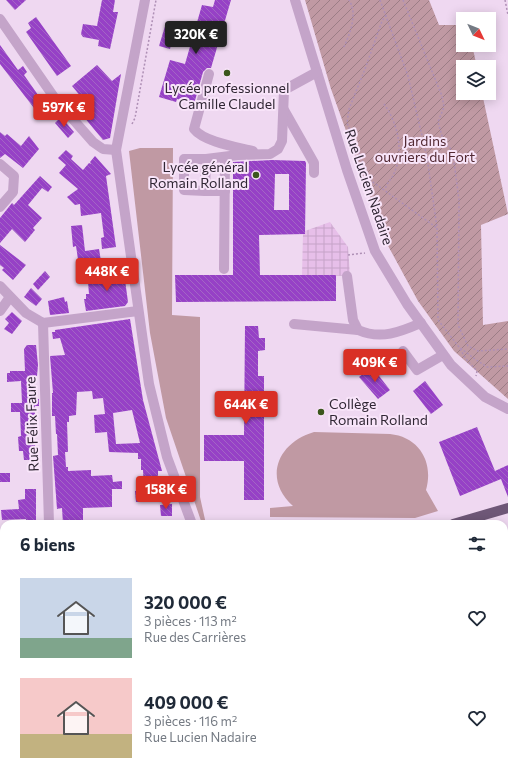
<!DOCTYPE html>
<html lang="fr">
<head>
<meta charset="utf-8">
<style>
	body { margin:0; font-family:Commissioner,sans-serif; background:#f6f6f7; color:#1f2937; height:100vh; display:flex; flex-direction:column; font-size:15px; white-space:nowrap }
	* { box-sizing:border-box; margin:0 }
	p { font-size:13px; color:#747a83 }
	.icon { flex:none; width:22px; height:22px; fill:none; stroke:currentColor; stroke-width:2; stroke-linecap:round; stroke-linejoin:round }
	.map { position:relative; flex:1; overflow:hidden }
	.details { position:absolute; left:0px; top:520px; width:508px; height:256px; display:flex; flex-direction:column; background:#fff; border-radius:12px 12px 0 0; box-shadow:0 2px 10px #0003 }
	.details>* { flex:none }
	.needle { width:26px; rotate:133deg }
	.tools { position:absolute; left:456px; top:12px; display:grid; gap:8px }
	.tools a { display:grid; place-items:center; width:40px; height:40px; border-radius:0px; background:#fff; box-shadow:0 2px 10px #0003; font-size:20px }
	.price { position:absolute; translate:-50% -34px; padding:0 9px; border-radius:4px; background:#d93025; color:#fff; font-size:13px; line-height:26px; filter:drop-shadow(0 1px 2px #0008) }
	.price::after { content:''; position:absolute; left:50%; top:24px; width:12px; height:9px; margin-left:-6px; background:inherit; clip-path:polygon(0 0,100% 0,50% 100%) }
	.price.on { background:#222; color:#fff }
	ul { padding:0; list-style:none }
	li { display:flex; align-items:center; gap:12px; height:100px; padding:0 20px }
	li span { display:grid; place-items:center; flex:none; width:112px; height:80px; border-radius:0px; color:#555 }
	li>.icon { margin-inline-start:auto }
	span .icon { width:48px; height:48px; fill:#fffc; stroke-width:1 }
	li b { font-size:17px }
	h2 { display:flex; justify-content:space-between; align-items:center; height:48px; padding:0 20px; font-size:17px }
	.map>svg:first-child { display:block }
	.grass { fill:#c099a3 }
	.park { fill:url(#park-crowns) }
	.garden { fill:url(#garden-furrows) }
	.plaza { fill:url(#plaza-grid) }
	.building { fill:url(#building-back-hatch); fill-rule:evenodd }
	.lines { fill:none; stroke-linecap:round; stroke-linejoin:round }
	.path { stroke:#ae8fb5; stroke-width:1.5; stroke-dasharray:2 2; stroke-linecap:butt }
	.minor { stroke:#c4a4c9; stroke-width:10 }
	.major { stroke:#6e5777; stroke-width:10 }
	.poi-dot { fill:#3b561c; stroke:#f8e4f9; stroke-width:1.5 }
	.labels { text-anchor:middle; stroke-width:4; stroke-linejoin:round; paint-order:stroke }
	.poi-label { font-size:14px; fill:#302634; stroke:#f8e4f9 }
	.park-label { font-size:14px; fill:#532a34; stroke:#f8e4f9 }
	.street-label { font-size:14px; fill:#302634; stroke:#f8e4f9 }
</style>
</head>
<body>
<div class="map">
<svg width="508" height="776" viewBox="0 0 508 776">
	<defs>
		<pattern id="park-crowns" width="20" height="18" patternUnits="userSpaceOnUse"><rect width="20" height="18" fill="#c099a3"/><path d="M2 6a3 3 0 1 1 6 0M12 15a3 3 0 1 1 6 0" fill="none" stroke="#9c7d86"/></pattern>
		<pattern id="garden-furrows" width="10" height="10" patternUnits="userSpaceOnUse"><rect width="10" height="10" fill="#c099a3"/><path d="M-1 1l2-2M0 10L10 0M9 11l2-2" fill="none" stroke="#9c7d86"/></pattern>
		<pattern id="plaza-grid" width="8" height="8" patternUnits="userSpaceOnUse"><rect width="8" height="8" fill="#e7bfe9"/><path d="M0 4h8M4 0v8" fill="none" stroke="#c6a4c8"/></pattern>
		<pattern id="building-back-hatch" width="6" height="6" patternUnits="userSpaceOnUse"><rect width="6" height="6" fill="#9641c6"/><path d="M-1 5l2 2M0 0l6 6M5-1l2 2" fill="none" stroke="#a366c5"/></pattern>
	</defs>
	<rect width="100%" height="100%" fill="#efd8f1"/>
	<!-- grass -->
	<g class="grass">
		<polygon points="140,148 173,148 172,315 200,317 200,497 206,524 202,524 200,518 166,418 150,333 129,151"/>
		<path d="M 314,432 L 390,434 C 419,437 434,462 426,490 L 438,511 L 415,518 L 270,517 L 270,508 L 293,506 C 263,479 277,443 314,432 Z"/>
		<polygon points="136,772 258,772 258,776 139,776"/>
	</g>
	<!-- park -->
	<polygon class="park" points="508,575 508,631 504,631 504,576"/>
	<!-- garden -->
	<polygon class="garden" points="305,0 429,0 439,25 463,25 463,45 472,45 477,67 463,67 463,93 482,93 508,214 481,225 483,325 508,321 508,399 454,351 418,301 386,242 331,89"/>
	<!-- plaza -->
	<polygon class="plaza" points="330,222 348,247 350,276 302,275 303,234 305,234 305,231"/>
	<!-- building -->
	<g class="building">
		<polygon points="6,0 26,0 15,10"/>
		<polygon points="102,0 115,0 113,12 118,12 110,49 98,46 99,40 83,37 81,34 83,24 97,26"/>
		<polygon points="215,0 231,0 211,68 207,68 203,72 194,104 177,99 176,102 159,97 170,60 185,64 202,5 213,7"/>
		<polygon points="36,17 71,66 57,76 26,32 31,28 28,23"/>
		<polygon points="166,23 176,26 170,49 159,46"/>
		<polygon points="0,45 18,70 23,66 27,72 24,75 43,102 34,108 0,64"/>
		<polygon points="97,65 112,81 121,74 110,138 103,140 79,111 87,104 72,86"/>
		<polygon points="61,117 74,132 68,138 55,123"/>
		<polygon points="0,132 5,136 7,134 21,146 29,136 39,149 23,168 5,154 0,158"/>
		<polygon points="66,150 73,156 71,159 83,170 89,163 91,164 90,162 95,156 111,174 106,176 116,247 102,249 101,238 104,237 101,213 81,216 80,204 75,205 67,197 78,189 59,173 66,165 58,158"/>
		<path d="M 272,160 L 305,161 L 306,163 L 305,234 L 259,235 L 260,275 L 336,275 L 336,301 L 176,302 L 175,275 L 233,275 L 233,162 ZM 275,174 L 289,174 L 289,210 L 274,210 Z"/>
		<polygon points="40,176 52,187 48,192 42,188 28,205 42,218 33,228 35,230 25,242 12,229 0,243 0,218 12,203 14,205"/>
		<polygon points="82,225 85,251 99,249 101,261 79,266 76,246 73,247 71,226"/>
		<polygon points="0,245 26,265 13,280 2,270 4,268 0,265"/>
		<polygon points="118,267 121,281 125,280 128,302 125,306 86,311 84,299 86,299 86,294 89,294 88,282 107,280 106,269"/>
		<polygon points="45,271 50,277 38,290 33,284"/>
		<polygon points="31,288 42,299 36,306 24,297"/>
		<polygon points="64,297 65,302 67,301 69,313 50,315 48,301"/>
		<polygon points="12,312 22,321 12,334 4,329 9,323 5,319"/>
		<path d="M 130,319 L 143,400 L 162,471 L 158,471 L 158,490 L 165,490 L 166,500 L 136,502 L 135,491 L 144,490 L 143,470 L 141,470 L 141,459 L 138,459 L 138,453 L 109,452 L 107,432 L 95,433 L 94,415 L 105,414 L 103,398 L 93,399 L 92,391 L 77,392 L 76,415 L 69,416 L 69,422 L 67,422 L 68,452 L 65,452 L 66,467 L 68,467 L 68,471 L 91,470 L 91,476 L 112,475 L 113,482 L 122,481 L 122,489 L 112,489 L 112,507 L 83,508 L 83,524 L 63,524 L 62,508 L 57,509 L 53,456 L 58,455 L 57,434 L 56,434 L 55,416 L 52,416 L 52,393 L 53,393 L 50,356 L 65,355 L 60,338 L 53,339 L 52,332 L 55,332 L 55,330 ZM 132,410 L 140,443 L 116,444 L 113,413 Z"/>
		<polygon points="245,326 258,326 259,338 265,338 265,350 258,351 258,376 264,376 264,500 244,500 244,461 204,461 204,435 244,435"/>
		<polygon points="27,345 36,345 38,365 37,376 32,376 33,396 33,399 39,399 39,406 35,406 35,460 24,460 23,451 19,451 18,437 21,436 20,412 11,412 11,403 22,403 21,381 7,382 7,373 10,373 10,371 25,371 24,349"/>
		<polygon points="372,367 390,390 378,399 359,377"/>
		<polygon points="425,381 443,405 431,414 413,391"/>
		<polygon points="477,427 495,471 508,465 508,497 501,479 460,496 439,442"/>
		<rect x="0" y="473" width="10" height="9"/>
		<polygon points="25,489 36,489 36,522 26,523 26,519 2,520 1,510 19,509 18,500 25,499"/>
		<polygon points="172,504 172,516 161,516 160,505"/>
	</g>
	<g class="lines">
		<!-- path -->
		<g class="path">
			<polyline points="380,0 408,76 427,157 437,228 438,320 459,347 475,359 487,367 508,366"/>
			<polyline points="403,0 442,96 444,107 438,122 444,143 450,148 453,154 459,200 458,325 468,346 478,351 508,349"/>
			<polyline points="505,0 508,15"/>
			<polyline points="386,15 382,21 365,69 349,109 347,123 370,180 437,228"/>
			<path d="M 344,47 C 350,33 358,14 349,0"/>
			<path d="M 384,104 C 397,122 404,149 395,171 C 393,178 386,183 385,190"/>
			<polyline points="132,124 135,118 156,0"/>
			<polyline points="348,255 365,253"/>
			<polyline points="460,349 466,359 477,371 476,376"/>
		</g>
		<!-- minor -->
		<g class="minor">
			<polyline points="145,0 116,150 149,384 167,457 192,524"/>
			<polyline points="295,0 347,170 375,251 407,304 451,365 485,397 508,409"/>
			<polyline points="0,19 56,100 93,142 103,149 116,150"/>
			<path d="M 209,74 L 194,129 C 204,142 237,147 253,151"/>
			<polyline points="284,110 314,163 314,173"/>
			<polyline points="206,159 205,191 184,190 184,159 206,159 238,155 270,154 278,149 282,141 284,90 317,72"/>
			<polyline points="0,164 14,176 13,192 0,207"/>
			<polyline points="205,191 225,191"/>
			<polyline points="224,269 225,157"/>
			<path d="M 347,276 L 353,320 L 358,330 C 381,340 400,332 421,323"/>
			<polyline points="0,286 26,313 43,323 138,311"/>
			<polyline points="0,311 10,297"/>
			<polyline points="43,323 49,524"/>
			<polyline points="294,324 358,330"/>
			<polyline points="403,351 417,370 443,355"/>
			<polyline points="504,565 508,565"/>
			<polyline points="0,613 3,622"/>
			<polyline points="504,662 508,662"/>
			<polyline points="0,683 4,679"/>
			<polyline points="128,772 131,776"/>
			<polyline points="264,772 265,776"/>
			<polyline points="398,776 398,772"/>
			<polyline points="420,776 420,772"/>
			<polyline points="487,776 487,772"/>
		</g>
		<!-- major -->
		<g class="major">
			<polyline points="453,524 508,508"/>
			<polyline points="0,622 4,622"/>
		</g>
	</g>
	<!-- markers -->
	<g class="poi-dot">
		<circle cx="227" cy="73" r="4"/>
		<circle cx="256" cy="175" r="4"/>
		<circle cx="321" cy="412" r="4"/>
	</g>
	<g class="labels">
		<!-- poi labels -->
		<g class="poi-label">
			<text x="227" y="93">Lycée professionnel<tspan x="227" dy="16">Camille Claudel</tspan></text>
			<text x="248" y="172" text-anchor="end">Lycée général<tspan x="248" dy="16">Romain Rolland</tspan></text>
			<text x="329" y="409" text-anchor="start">Collège<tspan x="329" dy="16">Romain Rolland</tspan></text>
		</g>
		<!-- park labels -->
		<g class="park-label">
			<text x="425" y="146">Jardins<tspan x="425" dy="16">ouvriers du Fort</tspan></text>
		</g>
		<!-- street labels -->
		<g class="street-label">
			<text transform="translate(369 187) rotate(71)" y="5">Rue Lucien Nadaire</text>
			<text transform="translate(32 424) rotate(-92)" y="5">Rue Félix Faure</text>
		</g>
	</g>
</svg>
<div class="tools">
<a><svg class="needle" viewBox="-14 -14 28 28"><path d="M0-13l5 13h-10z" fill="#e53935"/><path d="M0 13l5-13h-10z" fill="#747a83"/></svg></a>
<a><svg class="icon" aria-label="layers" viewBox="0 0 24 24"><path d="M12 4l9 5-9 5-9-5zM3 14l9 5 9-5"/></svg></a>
</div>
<b class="price on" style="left:196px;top:55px">320K €</b>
<b class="price" style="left:64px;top:128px">597K €</b>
<b class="price" style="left:107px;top:292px">448K €</b>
<b class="price" style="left:375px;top:383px">409K €</b>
<b class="price" style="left:246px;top:425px">644K €</b>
<b class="price" style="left:166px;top:510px">158K €</b>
<section class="details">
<h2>6 biens<svg class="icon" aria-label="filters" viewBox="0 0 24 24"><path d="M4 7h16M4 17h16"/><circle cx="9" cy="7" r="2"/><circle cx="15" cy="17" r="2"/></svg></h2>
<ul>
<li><span style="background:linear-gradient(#c9d6e8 75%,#7fa58c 0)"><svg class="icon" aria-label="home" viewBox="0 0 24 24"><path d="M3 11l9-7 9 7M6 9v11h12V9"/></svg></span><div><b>320 000 €</b><p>3 pièces · 113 m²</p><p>Rue des Carrières</p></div><svg class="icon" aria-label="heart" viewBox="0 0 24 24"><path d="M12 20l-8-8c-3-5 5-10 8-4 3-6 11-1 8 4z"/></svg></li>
<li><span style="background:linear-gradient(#f6c9c9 70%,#c2b280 0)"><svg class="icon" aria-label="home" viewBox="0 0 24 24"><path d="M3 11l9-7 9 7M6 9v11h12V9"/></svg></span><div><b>409 000 €</b><p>3 pièces · 116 m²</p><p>Rue Lucien Nadaire</p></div><svg class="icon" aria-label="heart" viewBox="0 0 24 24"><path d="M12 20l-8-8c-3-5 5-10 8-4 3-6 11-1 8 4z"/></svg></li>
</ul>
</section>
</div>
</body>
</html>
